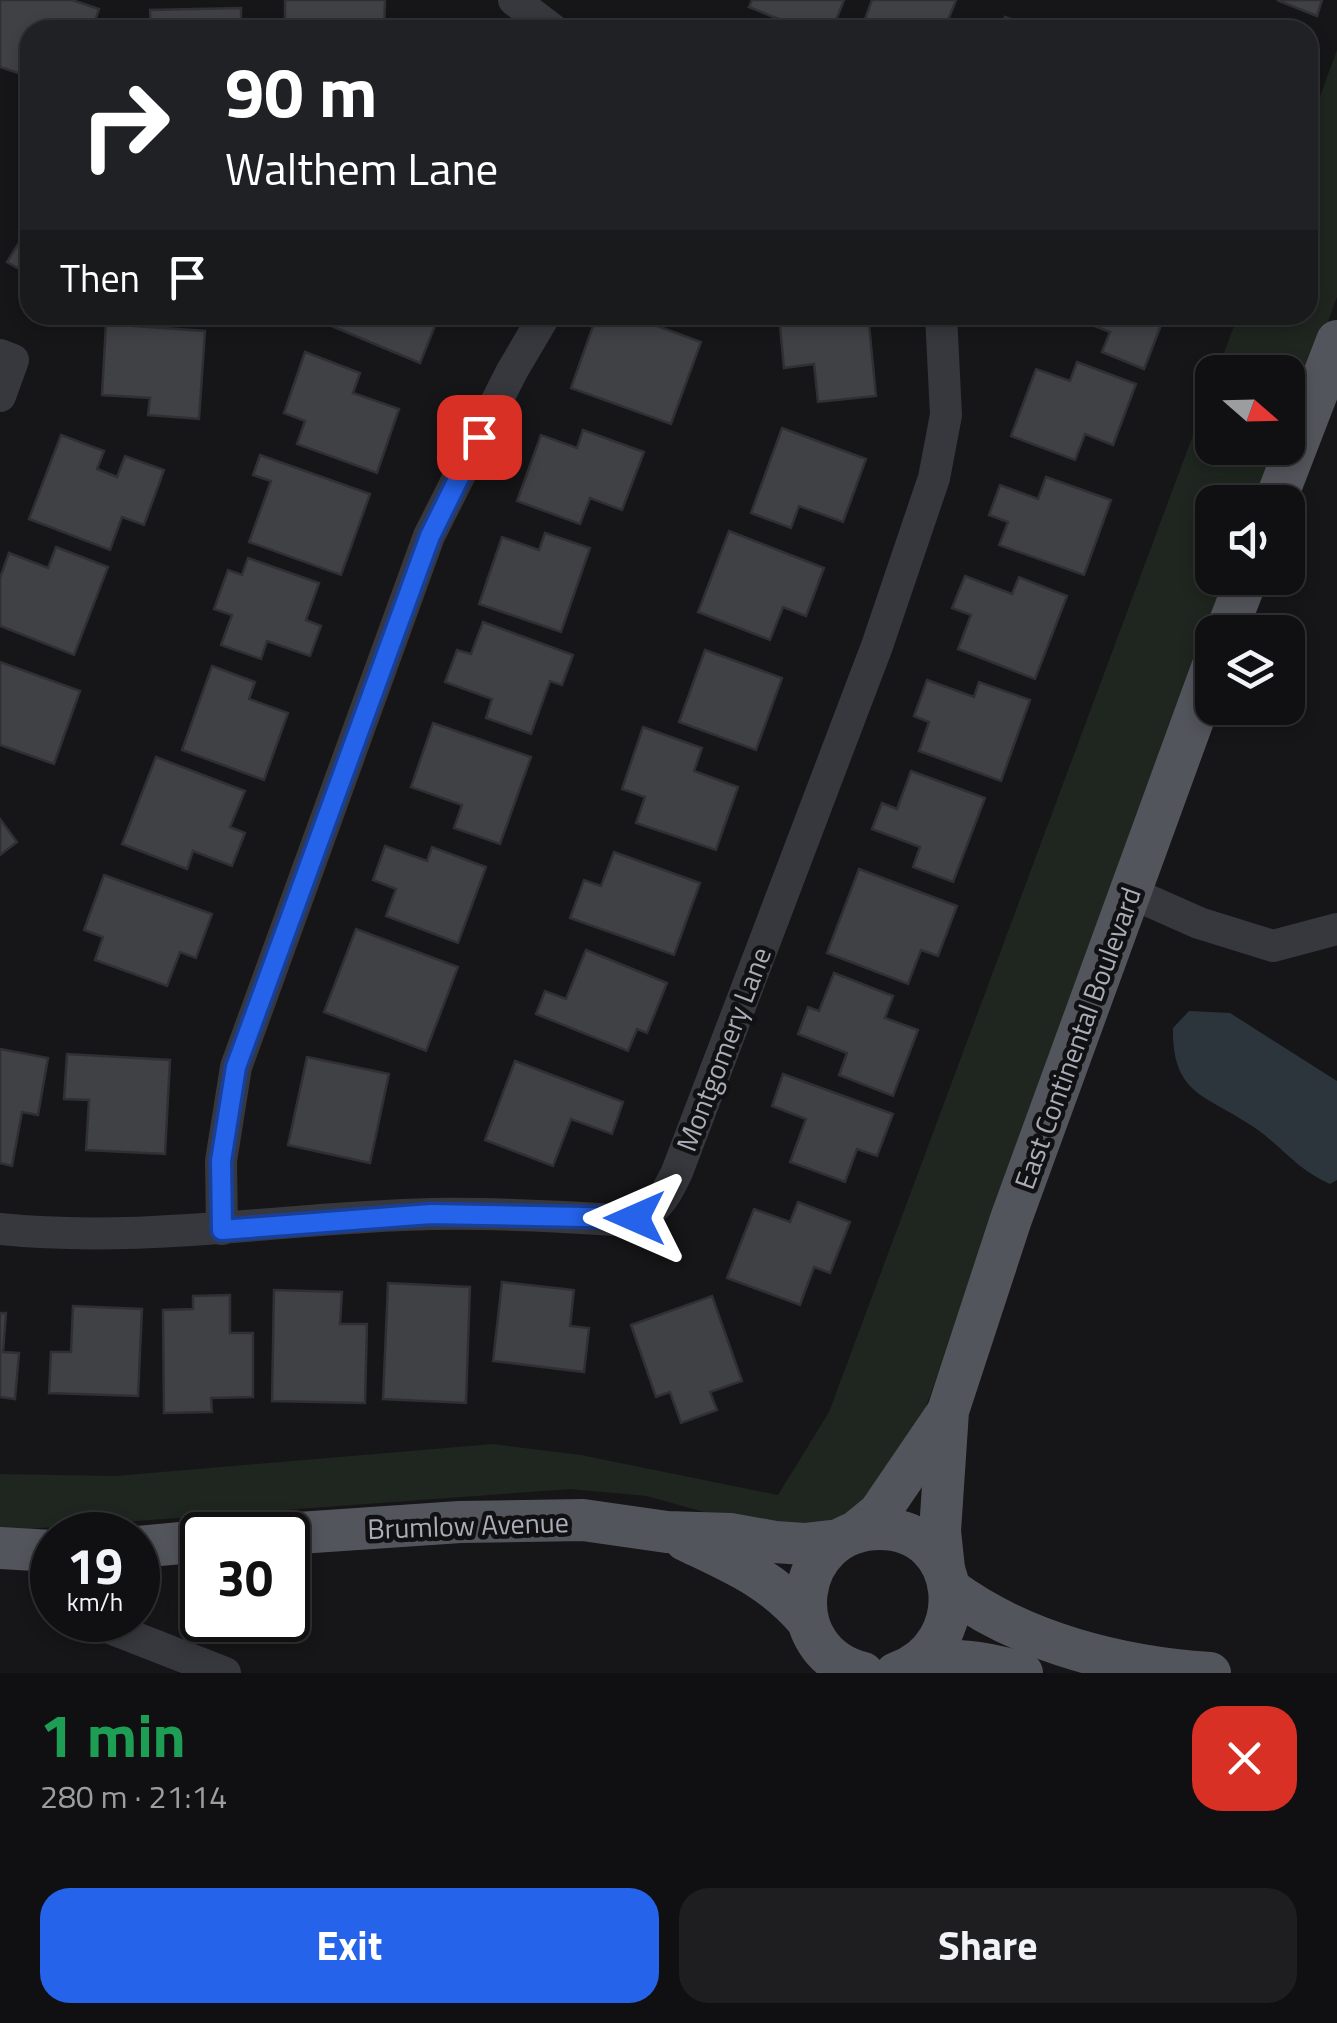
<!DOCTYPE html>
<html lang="en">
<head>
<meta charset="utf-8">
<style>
	:root { --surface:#101012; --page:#1e1e20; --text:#f1f3f6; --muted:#9c9d9f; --line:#303032; --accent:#2563eb }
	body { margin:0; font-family:"Titillium Web",sans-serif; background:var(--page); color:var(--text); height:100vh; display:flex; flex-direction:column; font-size:38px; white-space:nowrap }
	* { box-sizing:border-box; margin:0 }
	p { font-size:32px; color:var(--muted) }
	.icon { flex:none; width:55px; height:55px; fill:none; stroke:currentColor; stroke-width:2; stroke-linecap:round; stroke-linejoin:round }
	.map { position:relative; height:1673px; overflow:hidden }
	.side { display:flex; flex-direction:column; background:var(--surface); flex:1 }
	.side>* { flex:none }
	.top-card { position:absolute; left:20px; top:20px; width:1298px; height:305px; border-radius:30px; box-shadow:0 5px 15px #0003,0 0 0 2px var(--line); background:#202124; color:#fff; overflow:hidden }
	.needle { width:65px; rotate:110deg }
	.controls { position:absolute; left:1195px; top:355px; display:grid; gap:20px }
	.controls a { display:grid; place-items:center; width:110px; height:110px; border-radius:20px; background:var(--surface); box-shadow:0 5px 15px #0003,0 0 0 2px var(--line); font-size:50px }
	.speed { position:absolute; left:30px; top:1512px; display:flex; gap:20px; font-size:50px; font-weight:700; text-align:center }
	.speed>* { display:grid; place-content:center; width:130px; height:130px; border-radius:50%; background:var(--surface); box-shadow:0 5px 15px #0003,0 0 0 2px var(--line); line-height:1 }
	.speed small { font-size:25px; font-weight:400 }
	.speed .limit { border:5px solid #111; border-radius:15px; background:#fff; color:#111 }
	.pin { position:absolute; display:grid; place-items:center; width:85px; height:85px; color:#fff; margin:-42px; border-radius:20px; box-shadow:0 5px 15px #0006 }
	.me { position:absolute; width:110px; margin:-55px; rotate:270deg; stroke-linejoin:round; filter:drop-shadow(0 0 8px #0008) }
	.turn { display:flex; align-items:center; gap:35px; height:210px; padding:0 40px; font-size:45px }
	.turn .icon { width:130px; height:130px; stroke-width:2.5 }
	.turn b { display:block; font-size:70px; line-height:85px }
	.then { display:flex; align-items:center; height:95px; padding:0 40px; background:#0003; gap:20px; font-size:38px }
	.round { display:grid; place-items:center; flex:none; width:105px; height:105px; border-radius:30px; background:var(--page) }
	.head { display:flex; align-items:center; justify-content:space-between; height:170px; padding:0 40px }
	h1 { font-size:60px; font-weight:700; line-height:75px; color:#1e9e55 }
	.primary-button { display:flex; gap:20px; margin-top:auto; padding:20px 40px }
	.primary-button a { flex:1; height:115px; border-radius:30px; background:var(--accent); color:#fff; font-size:40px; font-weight:700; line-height:115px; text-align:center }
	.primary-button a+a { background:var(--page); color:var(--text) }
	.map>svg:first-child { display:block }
	.green { fill:#1e261f }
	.water { fill:#2c353c }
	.building { fill:#404145; stroke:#303034; stroke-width:2.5 }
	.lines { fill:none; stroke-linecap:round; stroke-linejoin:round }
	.minor { stroke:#37383d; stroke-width:32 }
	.major { stroke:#53555c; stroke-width:42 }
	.route-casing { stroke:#184099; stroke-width:25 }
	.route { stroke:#2563eb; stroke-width:18 }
	.labels { text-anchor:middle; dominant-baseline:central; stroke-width:9; stroke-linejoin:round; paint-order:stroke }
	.street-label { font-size:28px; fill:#a8adb8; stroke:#111113 }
</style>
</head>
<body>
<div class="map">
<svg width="1337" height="1673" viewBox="0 0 1337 1673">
	<rect width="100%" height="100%" fill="#161618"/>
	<g class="green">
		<polygon points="1337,50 1337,297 1288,431 1288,372 1217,372 1238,315 1308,315 1308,129"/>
		<polygon points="1212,384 1212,448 1281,448 1261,502 1212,502 1212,578 1233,578 911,1447 873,1501 835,1527 771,1531 647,1496 570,1489 0,1531 0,1474 115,1476 493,1444 581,1455 778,1495 829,1412"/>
	</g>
	<path class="water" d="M 1189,1011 L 1230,1013 L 1337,1081 L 1337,1180 L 1330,1184 C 1295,1168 1284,1148 1255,1128 C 1208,1095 1172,1097 1173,1028 Z"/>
	<g class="building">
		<polygon points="0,0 72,0 99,9 92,30 30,30 30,77 0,67"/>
		<polygon points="285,0 385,0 384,30 285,30"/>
		<polygon points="752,0 844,0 832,30 786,30 778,27 781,20 749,7"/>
		<polygon points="872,0 956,0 944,30 861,30"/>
		<polygon points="1277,0 1322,0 1317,16"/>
		<polygon points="241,8 241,30 151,30 150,10"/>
		<polygon points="1005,17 1040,30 1001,30"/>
		<polygon points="30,225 30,275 7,262"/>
		<polygon points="325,315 424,315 437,321 420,363 322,322"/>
		<polygon points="597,315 627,315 701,342 671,424 571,388"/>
		<polygon points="779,315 868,315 876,396 818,402 814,364 784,368"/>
		<polygon points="1075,315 1165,315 1144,369 1102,352 1110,332 1074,318"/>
		<polygon points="106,324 205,331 199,419 148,415 150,398 102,395"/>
		<polygon points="305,352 360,373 353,393 399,409 377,473 297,444 305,421 284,413"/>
		<polygon points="1077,362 1136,384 1113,445 1085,434 1075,460 1011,436 1036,369 1070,381"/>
		<polygon points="782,428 866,459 843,522 799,506 791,528 751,513"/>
		<polygon points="583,430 644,452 622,510 590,498 580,524 517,501 541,435 577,448"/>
		<polygon points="61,435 104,451 97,469 117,477 125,456 164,470 144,525 122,517 110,550 29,519"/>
		<polygon points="260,455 370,494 341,575 249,542 271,481 253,475"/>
		<polygon points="1046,477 1111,500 1084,575 999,545 1008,522 989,515 1000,485 1038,499"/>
		<polygon points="729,531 824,568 806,616 783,607 770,640 698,612"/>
		<polygon points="545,533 590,548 561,632 479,604 502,537 539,550"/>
		<polygon points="56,547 108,567 74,655 0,626 0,578 9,553 48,568"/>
		<polygon points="248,558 319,583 306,620 321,626 310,656 267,641 261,659 221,645 232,615 214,609 228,570 242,575"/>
		<polygon points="965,576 1012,594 1019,577 1067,596 1035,679 958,649 971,615 952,608"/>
		<polygon points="483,622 573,655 562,685 550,681 531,734 486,718 492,699 445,682 457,650 471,654"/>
		<polygon points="705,650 782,678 756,750 679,722"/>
		<polygon points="0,662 80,691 54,764 0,745"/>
		<polygon points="212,666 255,682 249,699 288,713 264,780 182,750"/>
		<polygon points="927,680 974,697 979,682 1030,700 1001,781 919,751 929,722 914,716"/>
		<polygon points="433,723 531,757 500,844 454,828 462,805 411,787"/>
		<polygon points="643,727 702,748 694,771 738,787 716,850 636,823 645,797 622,789"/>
		<polygon points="156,757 245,791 230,827 245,833 232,866 193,851 187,869 122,844"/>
		<polygon points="911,771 985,798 953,882 913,867 920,847 872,829 882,803 897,809"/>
		<polygon points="0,819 17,842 0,855"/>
		<polygon points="385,846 427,861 432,847 486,867 458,943 386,916 396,889 373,880"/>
		<polygon points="614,852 700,883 674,955 570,918 584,880 601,886"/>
		<polygon points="859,869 957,906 938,956 921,950 908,984 827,953"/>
		<polygon points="104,875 212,914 196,958 180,952 167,986 95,960 103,937 84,930"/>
		<polygon points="356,929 458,967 426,1051 324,1012"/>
		<polygon points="586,950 667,983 647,1033 637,1029 628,1051 536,1014 545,991 566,999"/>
		<polygon points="834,973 893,996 885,1018 918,1030 893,1096 839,1075 847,1053 798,1034 808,1007 819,1011"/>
		<polygon points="0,1049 48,1058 38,1115 22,1112 12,1166 0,1163"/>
		<polygon points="67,1054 170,1060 165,1154 86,1150 89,1100 64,1099"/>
		<polygon points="307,1057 389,1074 370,1163 288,1145"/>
		<polygon points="515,1061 623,1102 612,1134 571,1119 553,1166 485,1140"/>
		<polygon points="783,1074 893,1114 877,1156 857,1149 845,1182 790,1162 806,1119 772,1106"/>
		<polygon points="798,1202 850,1222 830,1273 814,1267 800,1305 727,1278 754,1209 790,1222"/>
		<polygon points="502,1282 574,1290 570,1326 589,1328 584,1372 493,1361"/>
		<polygon points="388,1283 470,1287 466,1403 383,1399"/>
		<polygon points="274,1290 342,1292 340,1324 367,1324 365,1403 272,1401"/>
		<polygon points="230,1295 230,1333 253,1333 253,1397 211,1398 212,1412 164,1413 163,1310 193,1309 193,1296"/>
		<polygon points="712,1296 742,1381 710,1392 717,1410 681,1423 670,1392 656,1397 631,1325"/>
		<polygon points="73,1306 142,1309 138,1396 49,1393 51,1352 71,1352"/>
		<polygon points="0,1313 6,1313 3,1352 19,1353 15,1399 0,1397"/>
	</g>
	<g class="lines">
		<g class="minor">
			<polyline points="514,0 553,30"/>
			<polyline points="0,355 13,360 0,396"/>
			<polyline points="1129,892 1199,923 1273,946 1337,929"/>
			<path d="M 0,1229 C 144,1244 288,1217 432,1214 C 493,1213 554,1216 615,1220 C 653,1217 661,1205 677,1172 L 877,646 L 934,478 L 946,415 L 941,315"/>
			<polyline points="222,1229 221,1161 236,1067 429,536 512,371 545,315"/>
			<polyline points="100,1620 105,1626 225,1673"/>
		</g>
		<g class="major">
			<polyline points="1275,502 1337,341"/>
			<polyline points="1226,632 1247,578"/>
			<polyline points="857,1531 879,1513 945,1416"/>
			<polyline points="269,1535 460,1522 583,1520 667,1532 730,1534 775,1542 804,1544 839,1540"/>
			<path d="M 685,1540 C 733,1563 771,1578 807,1620"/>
			<polyline points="138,1547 202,1541"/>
			<polyline points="0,1548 52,1551"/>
			<polyline points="944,1569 940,1531 948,1411 1011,1219 1212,668"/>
			<path d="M 950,1589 C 1023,1643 1121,1667 1210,1673"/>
			<path d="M 916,1665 C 955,1657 985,1662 1022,1673"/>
			<path d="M 863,1673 C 777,1652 793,1529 880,1529 C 964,1529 975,1646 896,1673"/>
		</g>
	</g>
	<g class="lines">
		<defs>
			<polyline id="route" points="479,437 430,536 236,1067 221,1161 222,1230 431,1214 635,1218"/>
		</defs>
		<use href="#route" class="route-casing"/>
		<use href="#route" class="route"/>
	</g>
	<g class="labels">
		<g class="street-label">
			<text transform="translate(1077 1038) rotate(-70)">East Continental Boulevard</text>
			<text transform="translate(723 1049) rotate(-69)">Montgomery Lane</text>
			<text transform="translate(468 1525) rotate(-2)">Brumlow Avenue</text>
		</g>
	</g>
</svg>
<div class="controls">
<a><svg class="needle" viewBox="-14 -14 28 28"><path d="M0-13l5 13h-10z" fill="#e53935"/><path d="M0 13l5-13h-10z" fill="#9c9d9f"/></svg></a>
<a><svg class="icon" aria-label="sound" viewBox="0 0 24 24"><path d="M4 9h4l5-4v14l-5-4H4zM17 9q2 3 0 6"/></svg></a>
<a><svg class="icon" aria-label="layers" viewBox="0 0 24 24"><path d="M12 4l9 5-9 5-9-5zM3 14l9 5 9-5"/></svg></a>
</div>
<div class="speed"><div>19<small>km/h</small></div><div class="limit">30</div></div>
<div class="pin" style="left:479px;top:437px;background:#d93025"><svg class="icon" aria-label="arrive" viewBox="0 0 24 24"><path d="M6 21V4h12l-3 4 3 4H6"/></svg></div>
<svg class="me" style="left:635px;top:1218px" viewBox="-20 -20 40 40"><path d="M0-17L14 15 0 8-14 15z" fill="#2563eb" stroke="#fff" stroke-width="4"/></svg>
<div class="top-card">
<div class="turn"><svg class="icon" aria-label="right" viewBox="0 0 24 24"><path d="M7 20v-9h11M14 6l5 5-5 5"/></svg><div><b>90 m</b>Walthem Lane</div></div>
<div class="then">Then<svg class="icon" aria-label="arrive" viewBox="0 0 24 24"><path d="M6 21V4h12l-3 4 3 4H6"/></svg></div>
</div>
</div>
<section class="side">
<div class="head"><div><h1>1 min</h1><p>280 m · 21:14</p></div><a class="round" style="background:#d93025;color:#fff"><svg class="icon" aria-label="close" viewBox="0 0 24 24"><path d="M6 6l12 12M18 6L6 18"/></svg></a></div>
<div class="primary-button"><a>Exit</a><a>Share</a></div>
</section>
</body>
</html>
